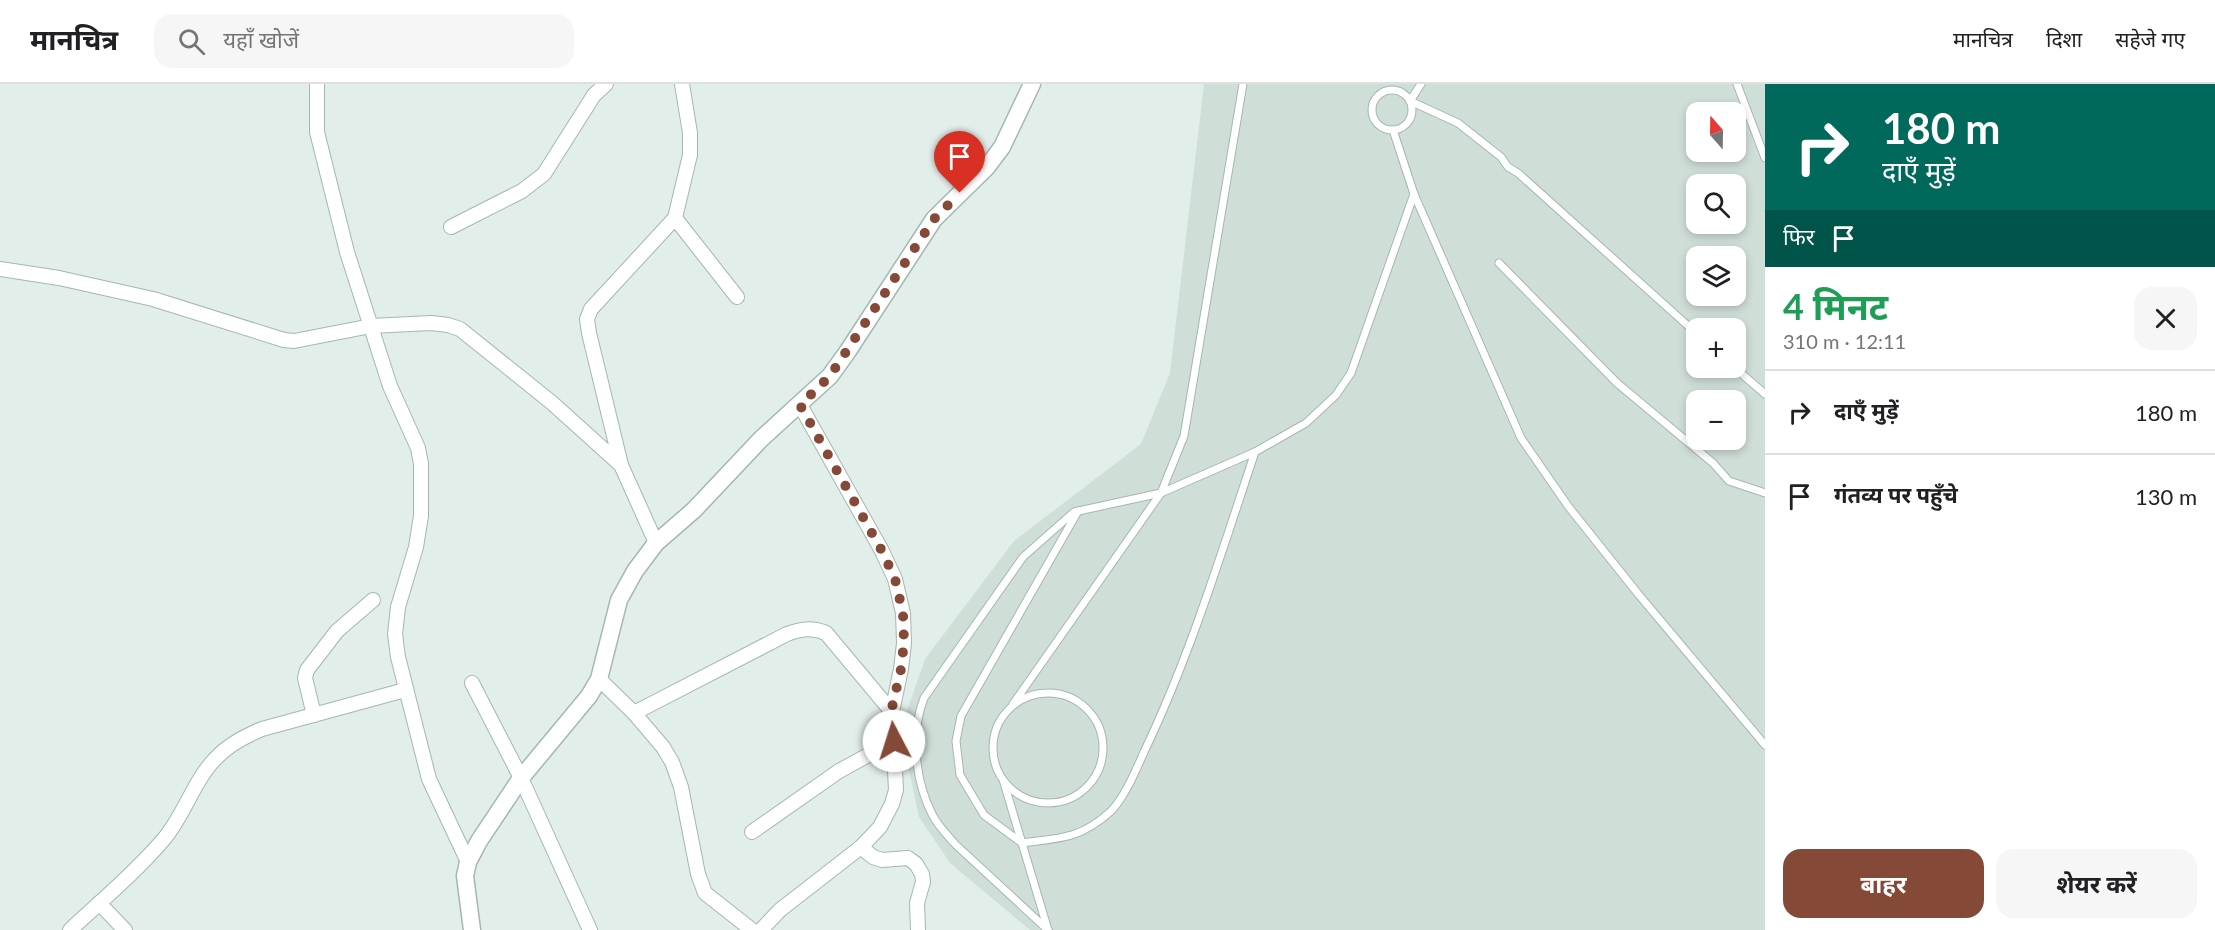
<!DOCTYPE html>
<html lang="hi">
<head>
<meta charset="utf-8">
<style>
	:root { --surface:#fff; --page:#f6f6f6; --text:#202124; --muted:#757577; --line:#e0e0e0; --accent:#844937 }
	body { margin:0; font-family:Lato,"Noto Sans Devanagari",sans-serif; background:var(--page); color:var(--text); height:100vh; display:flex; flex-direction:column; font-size:22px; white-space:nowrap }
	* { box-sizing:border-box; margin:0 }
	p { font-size:20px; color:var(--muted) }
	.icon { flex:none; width:33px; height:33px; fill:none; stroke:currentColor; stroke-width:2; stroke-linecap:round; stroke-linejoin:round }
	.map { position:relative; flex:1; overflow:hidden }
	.sheet { display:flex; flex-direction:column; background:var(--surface); width:450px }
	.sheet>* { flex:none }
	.banner { background:#00695c; color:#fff; overflow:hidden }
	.needle { width:39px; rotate:340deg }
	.tools { position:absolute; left:1686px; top:18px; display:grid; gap:12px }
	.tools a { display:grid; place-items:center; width:60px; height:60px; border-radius:12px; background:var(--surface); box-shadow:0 3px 9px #0003; font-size:30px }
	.pin { position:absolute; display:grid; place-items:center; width:51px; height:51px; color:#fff; margin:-62px -26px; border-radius:50% 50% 50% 0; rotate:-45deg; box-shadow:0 0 6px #0007 }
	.pin .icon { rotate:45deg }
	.me { position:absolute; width:66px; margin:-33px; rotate:355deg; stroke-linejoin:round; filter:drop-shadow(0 0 4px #0008) }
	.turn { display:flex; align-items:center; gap:21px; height:126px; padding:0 18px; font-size:27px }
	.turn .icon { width:78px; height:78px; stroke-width:2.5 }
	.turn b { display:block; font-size:42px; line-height:51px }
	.then { display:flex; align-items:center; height:57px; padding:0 18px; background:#0003; gap:12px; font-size:22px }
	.round { display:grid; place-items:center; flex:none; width:63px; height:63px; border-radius:18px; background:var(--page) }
	.summary { display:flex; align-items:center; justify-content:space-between; height:102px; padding:0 18px }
	h1 { font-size:36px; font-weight:700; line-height:45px; color:#1e9e55 }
	.cta { display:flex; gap:12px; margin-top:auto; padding:12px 18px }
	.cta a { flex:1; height:69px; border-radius:18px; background:var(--accent); color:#fff; font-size:24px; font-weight:700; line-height:69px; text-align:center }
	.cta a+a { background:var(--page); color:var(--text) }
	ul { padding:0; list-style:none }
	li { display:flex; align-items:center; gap:18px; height:84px; padding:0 18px; border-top:2px solid var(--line) }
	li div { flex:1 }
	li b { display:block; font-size:22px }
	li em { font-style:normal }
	header { display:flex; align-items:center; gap:36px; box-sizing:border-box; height:84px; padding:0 30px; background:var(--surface); border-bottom:2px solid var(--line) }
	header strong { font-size:28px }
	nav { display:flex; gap:33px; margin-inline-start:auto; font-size:21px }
	.search { width:420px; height:54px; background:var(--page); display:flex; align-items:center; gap:15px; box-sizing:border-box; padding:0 21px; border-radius:18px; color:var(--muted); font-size:22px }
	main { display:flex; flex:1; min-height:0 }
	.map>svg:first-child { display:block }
	.built { fill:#d0ded8; fill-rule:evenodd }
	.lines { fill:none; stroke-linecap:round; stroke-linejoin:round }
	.service-casing { stroke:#a4b7b0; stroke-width:9 }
	.minor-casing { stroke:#a4b7b0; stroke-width:16 }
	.tertiary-casing { stroke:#a4b7b0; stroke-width:19 }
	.service { stroke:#fff; stroke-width:7 }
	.minor { stroke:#fff; stroke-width:14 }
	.tertiary { stroke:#fff; stroke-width:16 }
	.route { stroke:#844937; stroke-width:10; stroke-dasharray:0 18 }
</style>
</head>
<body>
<header>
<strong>मानचित्र</strong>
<div class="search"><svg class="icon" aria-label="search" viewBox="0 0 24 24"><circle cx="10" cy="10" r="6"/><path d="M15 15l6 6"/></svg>यहाँ खोजें</div>
<nav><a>मानचित्र</a><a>दिशा</a><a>सहेजे गए</a></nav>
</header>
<main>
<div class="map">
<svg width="1765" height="846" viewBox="0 0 1765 846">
	<rect width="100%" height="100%" fill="#e2eee9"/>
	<path class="built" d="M 1204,0 L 1765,0 L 1765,846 L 1030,846 L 950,779 L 919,733 L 907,677 L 907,627 L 925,575 L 1014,457 L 1141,360 L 1170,289 ZM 1696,28 L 1736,28 L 1736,68 L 1696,68 ZM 1696,100 L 1736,100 L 1736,140 L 1696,140 ZM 1696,172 L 1736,172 L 1736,212 L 1696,212 ZM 1696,244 L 1736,244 L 1736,284 L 1696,284 ZM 1696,316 L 1736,316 L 1736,356 L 1696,356 Z"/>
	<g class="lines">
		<defs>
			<g id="service">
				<polyline points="1421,0 1410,17 1458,39 1501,73 1508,83 1518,89 1696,249"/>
				<polyline points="1737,0 1765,74"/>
				<circle cx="1392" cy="26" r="20"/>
				<polyline points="1414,110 1521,354 1568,422 1639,511 1765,661"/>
				<polyline points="1499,179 1617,299 1713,379 1729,397 1765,409"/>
				<polyline points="1735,284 1765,310"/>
				<path d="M 1078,427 L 961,632 L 956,657 L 960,691 L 984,731 L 1022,759 C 1060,754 1080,755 1110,728 C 1124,715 1136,686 1144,668 C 1190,572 1221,470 1255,368"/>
				<circle cx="1048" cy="664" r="55"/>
				<polyline points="1013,620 1161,409 1184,352 1243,0"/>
				<polyline points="1004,699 1048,846"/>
				<path d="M 1048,846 L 956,761 C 948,752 939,743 933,732 C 915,698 910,650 924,614 L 1023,473 L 1074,428 L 1161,409 L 1255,368 L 1306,339 L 1336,311 L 1351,289 L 1414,110 L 1393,46"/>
			</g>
			<g id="minor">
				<polyline points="317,0 317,48 347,168 390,302 418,364 421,380 421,432 416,463 398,523 395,550 398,573 429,695 468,778"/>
				<polyline points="675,134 690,71 690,49 682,0"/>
				<polyline points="451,143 522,107 544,90 594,11 606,0"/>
				<polyline points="0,185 59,194 153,215 284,256 294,257 371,242 431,239 448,241 460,245 551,318 621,381"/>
				<polyline points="656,459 621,381 589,249 587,235 591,225 675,134 737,213"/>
				<polyline points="599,595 634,629 663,663 672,678 681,703 698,790 705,809 752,846"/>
				<polyline points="472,599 521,694 590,846"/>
				<path d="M 634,629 L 787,550 C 801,545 811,543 826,549 L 892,628"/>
				<polyline points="314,631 305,594 307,586 337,547 373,516"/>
				<polyline points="752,748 839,687 894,657"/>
				<polyline points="861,763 873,773 882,776 908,774 916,780 922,790 923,798 917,819 918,846"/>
				<polyline points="99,819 125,846"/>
				<path d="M 70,846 C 101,817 135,789 163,756 C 184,732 193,698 215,675 C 228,661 245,652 262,645 L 405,606"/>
				<polyline points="761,846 780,826 861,763 880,743 892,720 896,706 892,628 901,585 904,559 903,529 895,495 882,467 800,321"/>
			</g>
			<polyline id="tertiary" points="472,846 465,792 468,778 479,757 521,694 589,612 599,595 619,516 635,487 656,459 694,426 761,355 830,292 848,267 934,135 987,83 1002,63 1032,0"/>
		</defs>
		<use href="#service" class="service-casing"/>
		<use href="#minor" class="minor-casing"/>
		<use href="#tertiary" class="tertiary-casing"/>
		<use href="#service" class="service"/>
		<use href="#minor" class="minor"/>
		<use href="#tertiary" class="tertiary"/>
	</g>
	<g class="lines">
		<polyline class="route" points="894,657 891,628 901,585 904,558 903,529 895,495 882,467 800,321 830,292 934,135 960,109"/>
	</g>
</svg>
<div class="tools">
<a><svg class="needle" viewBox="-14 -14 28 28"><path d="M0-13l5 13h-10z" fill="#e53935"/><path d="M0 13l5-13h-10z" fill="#757577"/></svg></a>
<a><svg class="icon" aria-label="search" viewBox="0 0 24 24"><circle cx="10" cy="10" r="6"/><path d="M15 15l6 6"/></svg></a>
<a><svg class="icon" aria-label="layers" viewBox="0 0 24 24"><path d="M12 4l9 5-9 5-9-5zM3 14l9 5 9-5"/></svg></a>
<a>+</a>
<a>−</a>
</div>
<div class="pin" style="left:960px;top:109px;background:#d93025"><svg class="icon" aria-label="arrive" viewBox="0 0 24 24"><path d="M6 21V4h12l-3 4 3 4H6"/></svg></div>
<svg class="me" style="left:894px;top:657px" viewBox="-20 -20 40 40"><circle r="19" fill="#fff"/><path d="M0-13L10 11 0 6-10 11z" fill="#844937"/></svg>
</div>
<section class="sheet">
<div class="banner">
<div class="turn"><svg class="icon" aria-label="right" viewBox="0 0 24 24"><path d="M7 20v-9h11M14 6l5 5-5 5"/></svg><div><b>180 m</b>दाएँ मुड़ें</div></div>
<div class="then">फिर<svg class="icon" aria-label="arrive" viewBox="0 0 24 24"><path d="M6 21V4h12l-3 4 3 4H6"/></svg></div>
</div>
<div class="summary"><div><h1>4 मिनट</h1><p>310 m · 12:11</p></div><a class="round"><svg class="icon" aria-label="close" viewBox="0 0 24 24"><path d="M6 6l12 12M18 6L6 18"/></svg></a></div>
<ul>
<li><svg class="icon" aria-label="right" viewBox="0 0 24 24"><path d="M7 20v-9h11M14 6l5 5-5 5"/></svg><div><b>दाएँ मुड़ें</b></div><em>180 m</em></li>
<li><svg class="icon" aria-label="arrive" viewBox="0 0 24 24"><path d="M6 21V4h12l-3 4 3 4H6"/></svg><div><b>गंतव्य पर पहुँचे</b></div><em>130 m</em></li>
</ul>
<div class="cta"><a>बाहर</a><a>शेयर करें</a></div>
</section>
</main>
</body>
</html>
